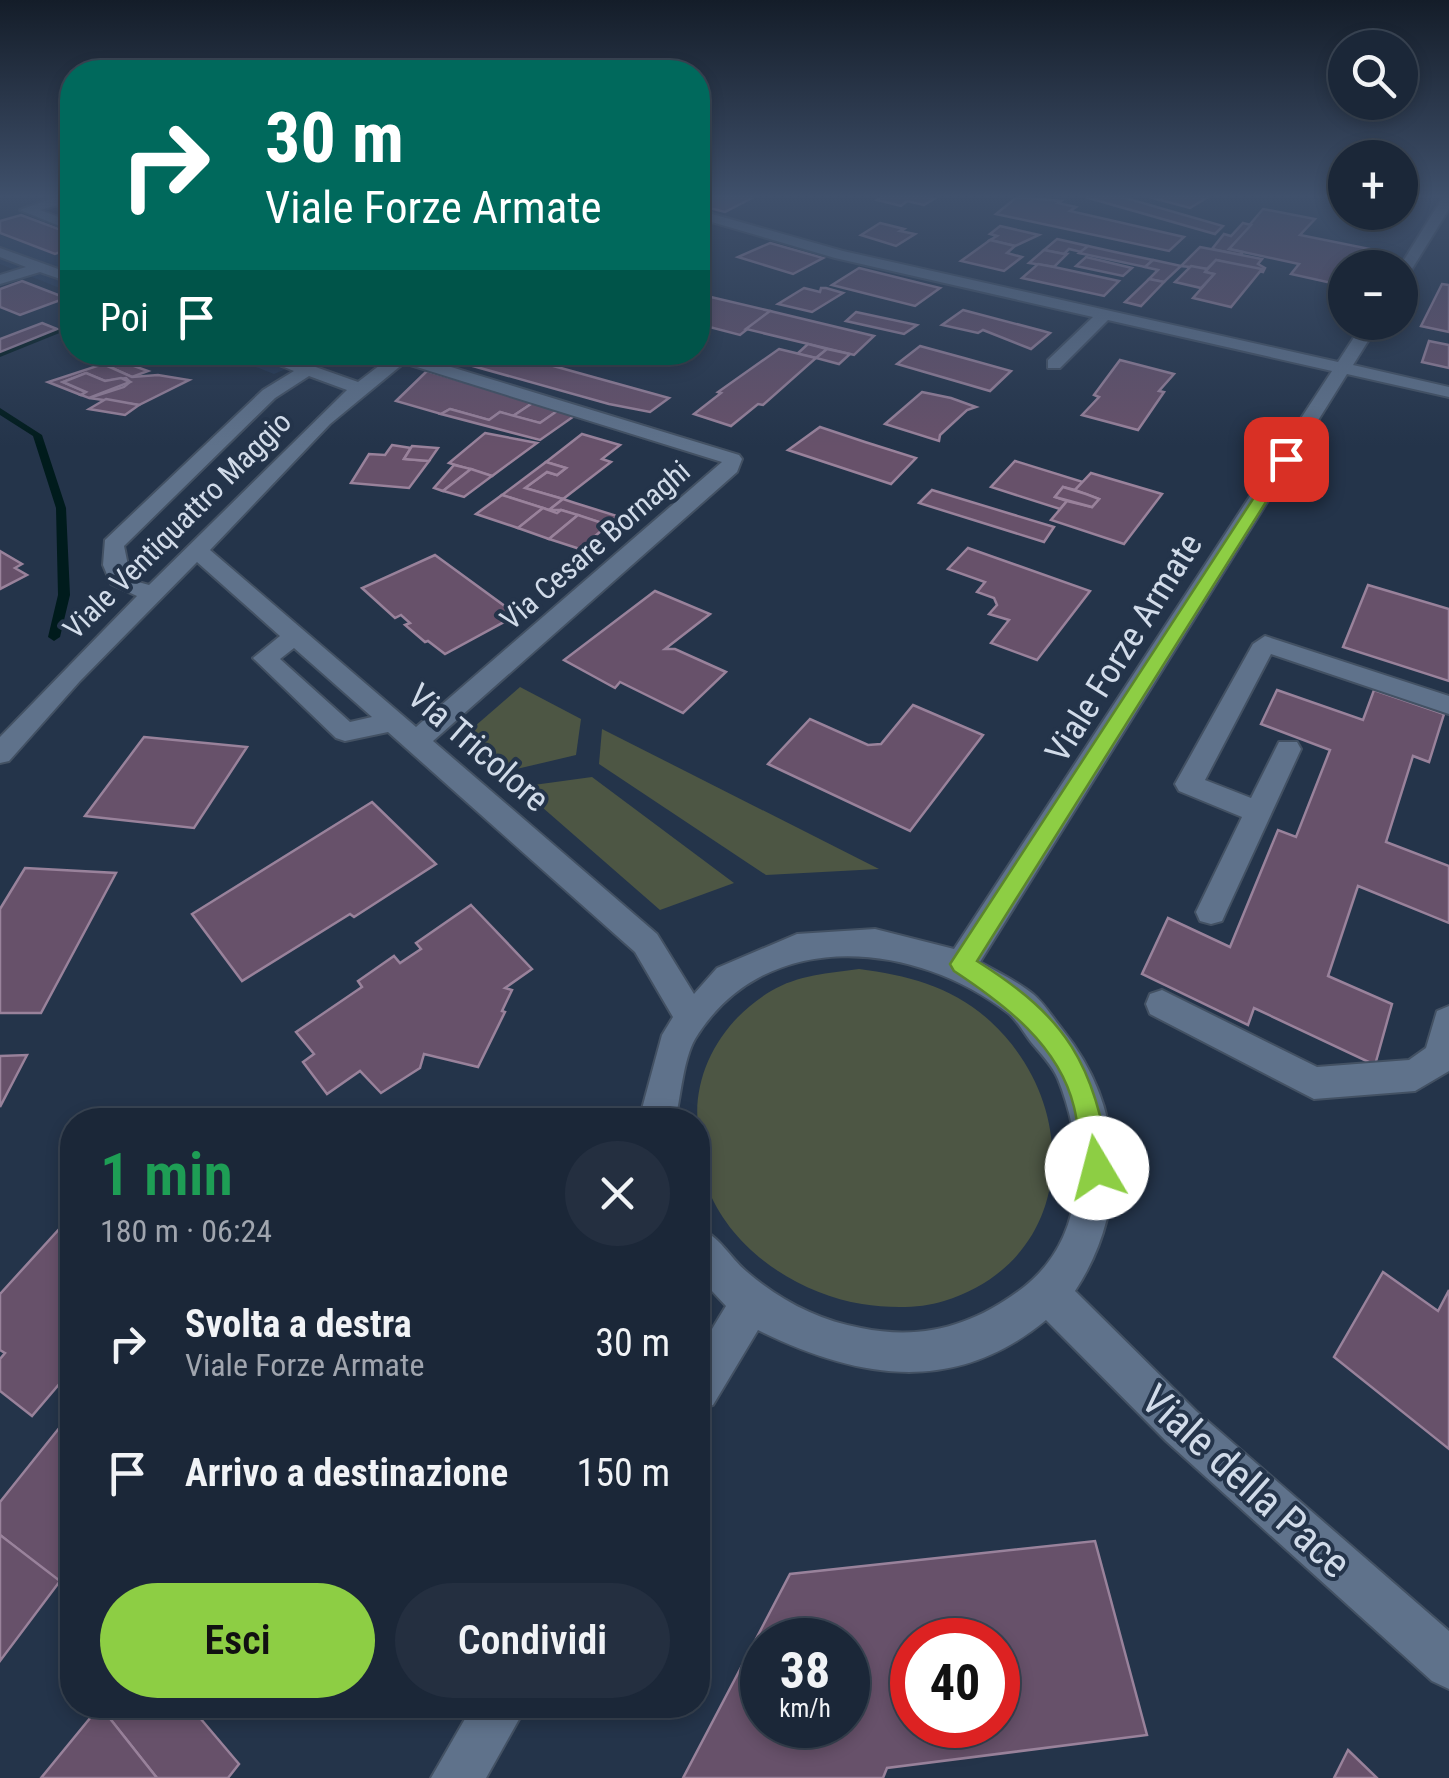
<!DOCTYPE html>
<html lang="it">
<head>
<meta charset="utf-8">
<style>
	:root { --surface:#1b2738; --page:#242f40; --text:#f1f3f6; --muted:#a0a5ae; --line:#394453; --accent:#8dce44 }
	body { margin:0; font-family:"Roboto Condensed",sans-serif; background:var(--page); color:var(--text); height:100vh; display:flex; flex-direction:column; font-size:38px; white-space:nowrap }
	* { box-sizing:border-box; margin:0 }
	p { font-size:32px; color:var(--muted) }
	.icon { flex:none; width:55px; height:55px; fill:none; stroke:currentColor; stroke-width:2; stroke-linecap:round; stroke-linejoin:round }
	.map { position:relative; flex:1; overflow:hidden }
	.panel { position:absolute; left:60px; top:1108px; width:650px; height:610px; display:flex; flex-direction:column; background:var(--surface); border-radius:40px; box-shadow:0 5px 15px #0003,0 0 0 2px var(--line) }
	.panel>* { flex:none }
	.top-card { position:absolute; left:60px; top:60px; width:650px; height:305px; border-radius:40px; box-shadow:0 5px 15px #0003,0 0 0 2px var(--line); background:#00695c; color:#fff; overflow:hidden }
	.fabs { position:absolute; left:1328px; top:30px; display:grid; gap:20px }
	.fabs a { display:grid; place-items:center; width:90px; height:90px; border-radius:50%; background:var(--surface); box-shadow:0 5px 15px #0003,0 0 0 2px var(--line); font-size:50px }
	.speed { position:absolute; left:740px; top:1618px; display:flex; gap:20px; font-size:50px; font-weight:700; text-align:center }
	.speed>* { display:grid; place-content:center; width:130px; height:130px; border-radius:50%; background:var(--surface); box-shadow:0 5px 15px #0003,0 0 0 2px var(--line); line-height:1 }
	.speed small { font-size:25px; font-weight:400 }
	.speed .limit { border:15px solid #d22; background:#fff; color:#111 }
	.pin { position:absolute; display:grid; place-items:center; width:85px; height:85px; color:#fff; margin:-42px; border-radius:20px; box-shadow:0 5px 15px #0006 }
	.me { position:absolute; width:110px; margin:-55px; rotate:352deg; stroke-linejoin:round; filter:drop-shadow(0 0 8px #0008) }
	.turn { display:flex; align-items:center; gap:35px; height:210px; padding:0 40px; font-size:45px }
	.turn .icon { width:130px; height:130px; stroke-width:2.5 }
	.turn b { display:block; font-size:70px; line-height:85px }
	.then { display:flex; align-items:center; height:95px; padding:0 40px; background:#0003; gap:20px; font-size:38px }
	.round { display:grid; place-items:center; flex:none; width:105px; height:105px; border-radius:52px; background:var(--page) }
	.summary { display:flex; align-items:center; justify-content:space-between; height:170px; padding:0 40px }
	h1 { font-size:60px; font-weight:600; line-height:75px; color:#1e9e55 }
	.cta { display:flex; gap:20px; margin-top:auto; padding:20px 40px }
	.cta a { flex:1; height:115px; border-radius:60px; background:var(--accent); color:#111; font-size:40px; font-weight:600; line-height:115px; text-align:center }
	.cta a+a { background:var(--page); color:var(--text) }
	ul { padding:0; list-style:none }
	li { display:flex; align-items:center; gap:30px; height:130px; padding:0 40px }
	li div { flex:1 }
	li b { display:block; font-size:38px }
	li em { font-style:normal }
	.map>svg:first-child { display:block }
	.built { fill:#283c58 }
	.green { fill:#4d5644 }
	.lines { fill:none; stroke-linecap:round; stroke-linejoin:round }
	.stream { fill:#001b1c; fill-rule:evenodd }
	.building { fill:#67516a; stroke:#99829b; stroke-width:2.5; fill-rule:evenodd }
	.minor-casing { stroke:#435163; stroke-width:4 }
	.minor { fill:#5f728b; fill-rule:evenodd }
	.route { fill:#8dce44; stroke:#5c862c; stroke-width:2.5 }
	.labels { text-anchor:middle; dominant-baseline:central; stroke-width:8; stroke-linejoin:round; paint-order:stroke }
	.far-street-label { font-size:30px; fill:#d1dbe9; stroke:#24344a }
	.street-label { font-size:35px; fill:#d1dbe9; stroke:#24344a }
	.near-street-label { font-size:42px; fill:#d1dbe9; stroke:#24344a }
</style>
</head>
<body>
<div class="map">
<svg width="1449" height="1778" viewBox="0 0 1449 1778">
	<rect width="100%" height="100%" fill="#24344a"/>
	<g class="built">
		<polygon points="0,235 72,260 72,293 0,264"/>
		<polygon points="220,353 314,354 369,353 343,367 310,359 274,374"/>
	</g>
	<g class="green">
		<polygon points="520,687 581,719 576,755 500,773 459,740"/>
		<polygon points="602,729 879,869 766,875 599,764"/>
		<polygon points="592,777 734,883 660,910 519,787"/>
		<path d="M 859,969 C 907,975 953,987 990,1021 C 1083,1106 1076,1260 944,1301 C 919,1309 888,1308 862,1304 C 798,1294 730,1249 707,1186 C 699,1165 700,1147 698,1126 C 692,1073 722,1020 771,991 C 798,975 829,973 859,969 Z"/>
	</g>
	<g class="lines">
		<g class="stream">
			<polygon points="72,323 72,328 0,357 0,351"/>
			<polygon points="0,408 42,435 66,508 70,595 60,637 54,641 48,637 58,595 56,508 33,436 0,415"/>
		</g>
	</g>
	<g class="building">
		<polygon points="698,197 754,197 725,212 698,205"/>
		<polygon points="882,197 927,197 934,199 924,205 907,201 901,206 877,200"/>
		<polygon points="1017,197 1061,201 1058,203 1076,207 1070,211 1184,237 1169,251 996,214"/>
		<polygon points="1085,197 1122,197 1223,226 1215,234"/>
		<polygon points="1149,197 1208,197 1190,208"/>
		<polygon points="1263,209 1315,219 1300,235 1370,249 1357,268 1345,268 1345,286 1291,274 1299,264 1229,249"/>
		<polygon points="21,215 72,234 72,248 55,254 0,233 0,221"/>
		<polygon points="880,223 904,229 900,231 915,234 896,246 861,235"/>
		<polygon points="1243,223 1251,225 1229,249 1243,252 1240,255 1212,249 1224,234 1231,236"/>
		<polygon points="1000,226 1039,235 1015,246 990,240 997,236 990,234"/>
		<polygon points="1057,239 1088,246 1081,252 1069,249 1064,254 1044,250"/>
		<polygon points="990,240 1015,246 1007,253 1022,257 1004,271 961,261"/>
		<polygon points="770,243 823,258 793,274 738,257"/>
		<polygon points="1088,246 1115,252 1153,260 1145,267 1079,253"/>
		<polygon points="1200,247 1262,259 1258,264 1265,268 1263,272 1216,260 1207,269 1181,266"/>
		<polygon points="1044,250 1064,254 1067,254 1054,267 1029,263"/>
		<polygon points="1086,257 1132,268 1123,276 1076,266"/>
		<polygon points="1153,260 1158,261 1181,266 1164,282 1149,279 1158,270 1145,267"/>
		<polygon points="1216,260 1262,269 1231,307 1193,298 1214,274 1205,272"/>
		<polygon points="1038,264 1054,267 1119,281 1104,296 1022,278"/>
		<polygon points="1191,266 1207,269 1205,272 1214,274 1201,288 1175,282"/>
		<polygon points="859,268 940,288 915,306 832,285"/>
		<polygon points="1149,279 1164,282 1141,306 1125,302"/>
		<polygon points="22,281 66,298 20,315 0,307 0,289"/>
		<polygon points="1442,284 1449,285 1449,332 1421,326"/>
		<polygon points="804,288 820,292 821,288 826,288 843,293 812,312 778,304"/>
		<polygon points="698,294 770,311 740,335 698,324"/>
		<polygon points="963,310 1043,331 1050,333 1031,349 983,330 978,333 942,325"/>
		<polygon points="770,311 874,336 854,355 746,329"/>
		<polygon points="856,312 917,325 904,334 846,321"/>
		<polygon points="42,323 57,329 0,352 0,339"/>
		<polygon points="1429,341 1449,345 1449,368 1422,362"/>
		<polygon points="808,344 827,349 816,358 797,354"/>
		<polygon points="920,346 964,358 1011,371 990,391 897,364"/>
		<polygon points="779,349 816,358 763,405 758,404 731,426 694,414 721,393 718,392"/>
		<polygon points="827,349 850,354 839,364 816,358"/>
		<polygon points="447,352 503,352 669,398 650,412 609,404 473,366 476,363 444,355"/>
		<polygon points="122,356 138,362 131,365 148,371 132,377 103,364"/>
		<polygon points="1120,360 1174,374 1159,391 1164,392 1138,430 1082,415 1099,397 1094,395"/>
		<polygon points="103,364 132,377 158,375 189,380 139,405 89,398 124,387 130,382 126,378 105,381 86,373 63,382 86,392 81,395 48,382"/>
		<polygon points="427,371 534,402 513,416 500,412 489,420 450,409 441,414 396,401"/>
		<polygon points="86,373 105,381 121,378 130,382 89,398 81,395 86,392 63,382"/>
		<polygon points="922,392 951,398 976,407 967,410 940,435 939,441 885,424"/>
		<polygon points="106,399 139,405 125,415 89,409"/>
		<polygon points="534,402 560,409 540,423 513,416"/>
		<polygon points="450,409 489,420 500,412 540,423 560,409 577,414 540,440 441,414"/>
		<polygon points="820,427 865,442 916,458 891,484 788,450"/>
		<polygon points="485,433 537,443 492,476 449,463"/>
		<polygon points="582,434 620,445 602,459 611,462 563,499 525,488 547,472 557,475 566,468 546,462"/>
		<polygon points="392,445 411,448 404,459 429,461 409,488 351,483 369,454 385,455"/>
		<polygon points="412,446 438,448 429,461 404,459"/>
		<polygon points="1015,461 1083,482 1075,490 1063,487 1055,497 1067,501 1060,509 991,487"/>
		<polygon points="546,462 566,468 557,475 547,472 525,488 563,499 549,510 502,495"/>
		<polygon points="454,465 471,469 443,491 434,488"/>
		<polygon points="471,469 492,476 464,497 443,491"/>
		<polygon points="1091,473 1162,494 1124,544 1051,520 1067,501 1092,507 1099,499 1075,490"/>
		<polygon points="1063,487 1086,494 1099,499 1092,507 1055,497"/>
		<polygon points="932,490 1054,527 1044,542 919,503"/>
		<polygon points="502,495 543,508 518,528 476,514"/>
		<polygon points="563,499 575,503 617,516 608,525 561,510 549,510"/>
		<polygon points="543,508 557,513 561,510 578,515 549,539 518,528"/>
		<polygon points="578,515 608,525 580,549 549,539"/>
		<polygon points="968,548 1090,591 1037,660 991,643 1009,620 989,614 997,605 994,598 977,592 985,582 948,569"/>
		<polygon points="0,551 22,564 15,568 27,575 0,589"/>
		<polygon points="435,555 517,615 445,654 428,641 425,642 405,625 410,623 401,615 395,618 362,588"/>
		<polygon points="1368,585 1449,609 1449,681 1343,647"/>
		<polygon points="655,591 710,614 665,649 675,649 726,672 683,713 620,682 615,688 564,660"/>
		<polygon points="1277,690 1363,720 1374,690 1444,714 1429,762 1413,756 1386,842 1449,866 1449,923 1358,886 1328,976 1392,1004 1375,1065 1254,1008 1248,1025 1142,974 1168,918 1230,947 1278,830 1296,837 1330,750 1261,724"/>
		<polygon points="913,705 983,735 910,831 768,764 810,719 868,745 881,744"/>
		<polygon points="144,737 247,747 194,828 85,816"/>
		<polygon points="372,802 436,864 354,917 350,914 242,981 192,914"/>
		<polygon points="25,868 116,873 41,1013 0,1013 0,909"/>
		<polygon points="471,905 532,969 505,988 512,990 502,1011 505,1012 478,1067 424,1054 420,1068 381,1093 360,1071 327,1094 303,1062 314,1054 296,1032 362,987 358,981 394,956 400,963 421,949 416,943"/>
		<polygon points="27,1055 0,1107 0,1056"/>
		<polygon points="72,1215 72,1369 32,1416 0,1391 0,1359 5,1353 0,1350 0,1294"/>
		<polygon points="1383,1272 1438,1311 1449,1290 1449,1449 1334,1357"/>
		<polygon points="72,1412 72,1491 60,1506 72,1516 72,1592 0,1535 0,1502"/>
		<polygon points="0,1535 60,1581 0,1661"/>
		<path d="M 1095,1541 L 1147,1735 L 887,1768 L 883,1778 L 683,1778 L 790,1574 ZM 762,1640 L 848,1640 L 848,1725 L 762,1725 ZM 912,1640 L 998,1640 L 998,1725 L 912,1725 Z"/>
		<polygon points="189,1705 239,1764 228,1778 157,1778 100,1706"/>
		<polygon points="100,1706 157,1778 41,1778"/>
		<polygon points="1348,1750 1377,1778 1334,1778"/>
	</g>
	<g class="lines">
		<defs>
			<g id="minor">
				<polygon points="56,197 72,197 72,201 40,210 72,222 72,231 20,210"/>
				<polygon points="1443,197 1449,197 1449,209 1407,277 1400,281 1399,268"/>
				<path d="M 698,210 L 843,251 L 1338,362 L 1364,322 L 1380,322 L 1353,365 L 1449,387 L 1449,397 L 1347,374 L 980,962 C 997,972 1017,981 1033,994 C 1044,1003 1053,1018 1062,1029 C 1125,1107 1130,1207 1075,1291 L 1196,1411 L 1449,1631 L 1449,1689 L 1432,1681 L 1166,1441 L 1046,1320 C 954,1396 858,1379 758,1330 L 713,1405 L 698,1411 L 698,1352 L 726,1306 L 698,1276 L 698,1228 C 720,1236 729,1257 747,1272 C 781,1301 818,1320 861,1328 C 923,1341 975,1325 1024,1287 C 1088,1236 1086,1149 1058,1079 C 1053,1066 1040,1053 1031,1042 C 1024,1033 1017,1020 1008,1013 C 914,940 764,926 695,1039 C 683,1060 681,1096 675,1120 L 639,1120 L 662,1035 L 673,1017 L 635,952 L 388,732 L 345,741 L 336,738 L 253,658 L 280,636 L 197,562 L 80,681 L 9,761 L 0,763 L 0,737 L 137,596 L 111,584 L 103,565 L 105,540 L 263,390 L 294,371 L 247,352 L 273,352 L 358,382 L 397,352 L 417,352 L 415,356 L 739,455 L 742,459 L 737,472 L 433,741 L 657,934 L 694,994 L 717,968 L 797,934 L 875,929 L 954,949 L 1332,371 L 1108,320 L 1060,368 L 1048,368 L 1048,360 L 1093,317 L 835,258 L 698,218 ZM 404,363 L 722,462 L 416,727 L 210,550 L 330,424 ZM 309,376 L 347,390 L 149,585 L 131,580 L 124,546 L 275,398 ZM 294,648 L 372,717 L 350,722 L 280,659 Z"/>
				<polygon points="0,248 72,274 72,283 40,272 0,284 0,275 26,267 0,257"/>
				<polygon points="1265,636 1449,696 1449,714 1271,654 1205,780 1251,798 1279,742 1297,742 1301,749 1226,912 1222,921 1211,924 1200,921 1196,912 1242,817 1179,791 1175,784 1253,644"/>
				<polygon points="1162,990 1317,1067 1409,1060 1426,1048 1437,1011 1449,1006 1449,1071 1415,1091 1314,1099 1150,1014 1146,1004 1150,994"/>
				<polygon points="473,1705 527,1705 486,1778 431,1778"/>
			</g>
		</defs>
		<use href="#minor" class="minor-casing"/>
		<use href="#minor" class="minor"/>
	</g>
	<linearGradient id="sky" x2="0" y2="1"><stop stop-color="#141d29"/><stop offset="0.44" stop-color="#3f506b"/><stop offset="1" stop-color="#3f506b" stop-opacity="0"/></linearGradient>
	<rect width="1449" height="446" fill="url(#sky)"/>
	<path class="route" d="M 1286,454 L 1293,459 L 977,961 C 1069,1019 1093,1063 1111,1168 L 1107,1178 L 1097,1182 L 1087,1178 L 1083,1168 C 1080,1148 1079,1127 1074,1107 C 1059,1045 1004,1004 954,971 L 950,964 L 1279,459 Z"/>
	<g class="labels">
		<g class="far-street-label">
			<text transform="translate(177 525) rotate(-45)">Viale Ventiquattro Maggio</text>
			<text transform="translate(595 545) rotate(-41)">Via Cesare Bornaghi</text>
		</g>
		<g class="street-label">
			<text transform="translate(1124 648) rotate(-58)">Viale Forze Armate</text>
			<text transform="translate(478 748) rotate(41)">Via Tricolore</text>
		</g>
		<g class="near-street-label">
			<text transform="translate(1246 1481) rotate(42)">Viale della Pace</text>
		</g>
	</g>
</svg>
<div class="fabs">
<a><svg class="icon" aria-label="search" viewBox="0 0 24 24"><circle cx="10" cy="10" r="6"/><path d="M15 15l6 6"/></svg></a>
<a>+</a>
<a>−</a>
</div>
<div class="speed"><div>38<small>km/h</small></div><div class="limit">40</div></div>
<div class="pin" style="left:1286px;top:459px;background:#d93025"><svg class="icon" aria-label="arrive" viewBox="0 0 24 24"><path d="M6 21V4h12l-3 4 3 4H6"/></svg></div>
<svg class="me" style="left:1097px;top:1168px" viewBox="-20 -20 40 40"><circle r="19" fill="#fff"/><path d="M0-13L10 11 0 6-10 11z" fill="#8dce44"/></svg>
<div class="top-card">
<div class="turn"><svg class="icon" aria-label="right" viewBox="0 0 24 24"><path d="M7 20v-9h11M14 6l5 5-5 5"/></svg><div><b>30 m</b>Viale Forze Armate</div></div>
<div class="then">Poi<svg class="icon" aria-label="arrive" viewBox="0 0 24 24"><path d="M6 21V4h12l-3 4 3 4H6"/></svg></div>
</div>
<section class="panel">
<div class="summary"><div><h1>1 min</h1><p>180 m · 06:24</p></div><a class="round"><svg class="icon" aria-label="close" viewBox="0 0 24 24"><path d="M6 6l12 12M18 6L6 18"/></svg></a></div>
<ul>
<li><svg class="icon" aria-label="right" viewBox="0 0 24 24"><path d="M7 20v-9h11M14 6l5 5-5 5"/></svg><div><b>Svolta a destra</b><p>Viale Forze Armate</p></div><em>30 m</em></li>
<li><svg class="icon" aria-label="arrive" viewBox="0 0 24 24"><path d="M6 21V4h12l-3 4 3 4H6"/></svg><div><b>Arrivo a destinazione</b></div><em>150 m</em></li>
</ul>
<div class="cta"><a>Esci</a><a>Condividi</a></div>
</section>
</div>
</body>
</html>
